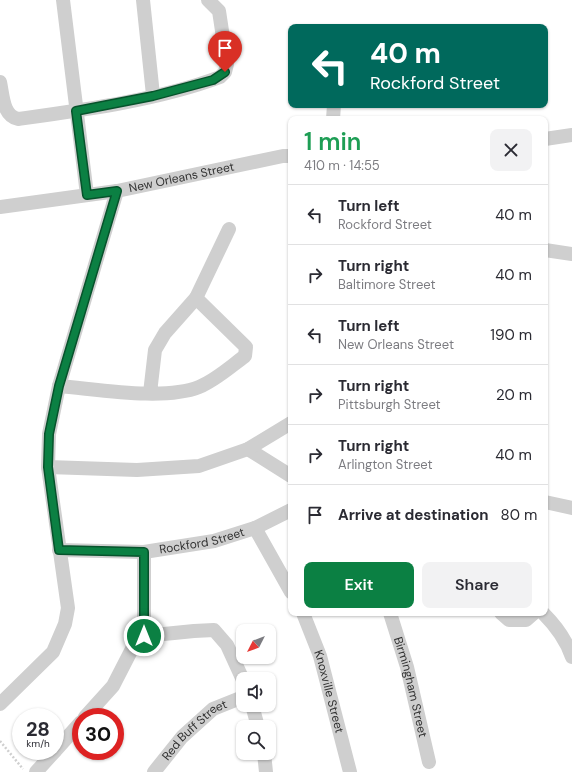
<!DOCTYPE html>
<html lang="en">
<head>
<meta charset="utf-8">
<style>
	:root { --surface:#fff; --page:#f2f2f3; --text:#2b2b33; --muted:#7c7c81; --line:#e1e1e2; --accent:#0b8043 }
	body { margin:0; font-family:"DM Sans",sans-serif; background:var(--page); color:var(--text); height:100vh; display:flex; flex-direction:column; font-size:15px; white-space:nowrap }
	* { box-sizing:border-box; margin:0 }
	p { font-size:13px; color:var(--muted) }
	.icon { flex:none; width:22px; height:22px; fill:none; stroke:currentColor; stroke-width:2; stroke-linecap:round; stroke-linejoin:round }
	.map { position:relative; flex:1; overflow:hidden }
	.side { position:absolute; left:288px; top:116px; width:260px; height:500px; display:flex; flex-direction:column; background:var(--surface); border-radius:8px; box-shadow:0 1px 3px #0004 }
	.side>* { flex:none }
	.hud { position:absolute; left:288px; top:24px; width:260px; height:84px; border-radius:8px; box-shadow:0 1px 3px #0004; background:#00695c; color:#fff; overflow:hidden }
	.needle { width:26px; rotate:228deg }
	.controls { position:absolute; left:236px; top:624px; display:grid; gap:8px }
	.controls a { display:grid; place-items:center; width:40px; height:40px; border-radius:8px; background:var(--surface); box-shadow:0 1px 3px #0004; font-size:20px }
	.speed { position:absolute; left:12px; top:708px; display:flex; gap:8px; font-size:20px; font-weight:700; text-align:center }
	.speed>* { display:grid; place-content:center; width:52px; height:52px; border-radius:50%; background:var(--surface); box-shadow:0 1px 3px #0004; line-height:1 }
	.speed small { font-size:10px; font-weight:400 }
	.speed .limit { border:6px solid #d22; background:#fff; color:#111 }
	.pin { position:absolute; display:grid; place-items:center; width:34px; height:34px; color:#fff; margin:-41px -17px; border-radius:50% 50% 50% 0; rotate:-45deg; box-shadow:0 0 4px #0007 }
	.pin .icon { rotate:45deg }
	.me { position:absolute; width:44px; margin:-22px; rotate:0deg; stroke-linejoin:round; filter:drop-shadow(0 0 3px #0008) }
	.turn { display:flex; align-items:center; gap:14px; height:84px; padding:0 16px; font-size:18px }
	.turn .icon { width:52px; height:52px; stroke-width:2.5 }
	.turn b { display:block; font-size:28px; line-height:34px }
	.round { display:grid; place-items:center; flex:none; width:42px; height:42px; border-radius:8px; background:var(--page) }
	.head { display:flex; align-items:center; justify-content:space-between; height:68px; padding:0 16px }
	h1 { font-size:24px; font-weight:600; line-height:30px; color:#1e9e55 }
	.primary-button { display:flex; gap:8px; margin-top:auto; padding:8px 16px }
	.primary-button a { flex:1; height:46px; border-radius:8px; background:var(--accent); color:#fff; font-size:16px; font-weight:600; line-height:46px; text-align:center }
	.primary-button a+a { background:var(--page); color:var(--text) }
	ul { padding:0; list-style:none }
	li { display:flex; align-items:center; gap:12px; height:60px; padding:0 16px; border-top:1px solid var(--line) }
	li div { flex:1 }
	li b { display:block; font-size:15px }
	li em { font-style:normal }
	.map>svg:first-child { display:block }
	.lines { fill:none; stroke-linecap:round; stroke-linejoin:round }
	.path { stroke:#cfcfcf; stroke-width:2.5; stroke-dasharray:2 2; stroke-linecap:butt }
	.minor { stroke:#cfcfcf; stroke-width:14 }
	.route-casing { stroke:#07532c; stroke-width:10 }
	.route { stroke:#0b8043; stroke-width:7 }
	.labels { text-anchor:middle; dominant-baseline:central; stroke-width:4; stroke-linejoin:round; paint-order:stroke }
	.street-label { font-size:12px; fill:#323232; stroke:#fff }
</style>
</head>
<body>
<div class="map">
<svg width="572" height="772" viewBox="0 0 572 772">
	<rect width="100%" height="100%" fill="#fff"/>
	<g class="lines">
		<polyline class="path" points="0,741 23,769"/>
		<g class="minor">
			<polyline points="63,0 87,195"/>
			<polyline points="143,0 153,95"/>
			<path d="M 0,82 C 3,96 3,116 18,119 C 83,110 159,100 220,77 L 225,72 L 227,64 L 219,11 L 208,0"/>
			<polyline points="333,119 334,105"/>
			<polyline points="545,139 572,135"/>
			<path id="s1" d="M 0,207 L 117,191 L 283,156 L 291,156"/>
			<polyline points="545,250 572,254"/>
			<polyline points="196,298 229,229"/>
			<path d="M 59,386 C 97,389 164,401 199,387 C 216,380 230,367 245,356 L 246,347 L 196,298 L 165,333 L 155,350 L 150,393"/>
			<polyline points="248,449 291,476"/>
			<polyline points="48,467 137,470 199,466 248,449 291,423"/>
			<polyline points="545,502 572,508"/>
			<polyline points="255,528 291,592"/>
			<path id="s2" d="M 59,550 L 144,552 L 214,541 L 255,528 L 291,510"/>
			<path id="s3" d="M 303,613 L 320,656 L 350,772"/>
			<path id="s4" d="M 390,613 L 407,667 L 429,762"/>
			<polyline points="501,613 509,620 526,620 534,613"/>
			<path d="M 543,613 C 556,626 566,639 572,657"/>
			<polyline points="144,636 194,631 214,630 227,645 243,680"/>
			<polyline points="0,704 53,652 65,624 68,608 48,467 49,434 59,386 117,191"/>
			<polyline points="252,705 258,727"/>
			<polyline points="85,717 113,686 132,649 144,636 144,552"/>
			<polyline points="55,751 81,722"/>
			<polyline points="264,753 266,772"/>
			<polyline points="36,772 55,751"/>
			<path id="s5" d="M 154,772 L 182,737 L 213,709 L 243,697"/>
		</g>
	</g>
	<g class="lines">
		<defs>
			<polyline id="route" points="144,636 144,552 59,550 48,467 49,434 59,386 117,191 87,195 76,111 153,96 213,80 225,72"/>
		</defs>
		<use href="#route" class="route-casing"/>
		<use href="#route" class="route"/>
	</g>
	<g class="labels">
		<g class="street-label">
			<text stroke="none"><textPath href="#s1" startOffset="184">New Orleans Street</textPath></text>
			<text stroke="none"><textPath href="#s2" startOffset="144">Rockford Street</textPath></text>
			<text stroke="none"><textPath href="#s4" startOffset="77">Birmingham Street</textPath></text>
			<text stroke="none"><textPath href="#s3" startOffset="83">Knoxville Street</textPath></text>
			<text stroke="none"><textPath href="#s5" startOffset="59">Red Buff Street</textPath></text>
		</g>
	</g>
</svg>
<div class="controls">
<a><svg class="needle" viewBox="-14 -14 28 28"><path d="M0-13l5 13h-10z" fill="#e53935"/><path d="M0 13l5-13h-10z" fill="#7c7c81"/></svg></a>
<a><svg class="icon" aria-label="sound" viewBox="0 0 24 24"><path d="M4 9h4l5-4v14l-5-4H4zM17 9q2 3 0 6"/></svg></a>
<a><svg class="icon" aria-label="search" viewBox="0 0 24 24"><circle cx="10" cy="10" r="6"/><path d="M15 15l6 6"/></svg></a>
</div>
<div class="speed"><div>28<small>km/h</small></div><div class="limit">30</div></div>
<div class="pin" style="left:225px;top:72px;background:#d93025"><svg class="icon" aria-label="arrive" viewBox="0 0 24 24"><path d="M6 21V4h12l-3 4 3 4H6"/></svg></div>
<svg class="me" style="left:144px;top:636px" viewBox="-20 -20 40 40"><circle r="17" fill="#0b8043" stroke="#fff" stroke-width="3"/><path d="M0-11L8 9 0 5-8 9z" fill="#fff"/></svg>
<div class="hud">
<div class="turn"><svg class="icon" aria-label="left" viewBox="0 0 24 24"><path d="M17 20v-9H6M10 6l-5 5 5 5"/></svg><div><b>40 m</b>Rockford Street</div></div>
</div>
<section class="side">
<div class="head"><div><h1>1 min</h1><p>410 m · 14:55</p></div><a class="round"><svg class="icon" aria-label="close" viewBox="0 0 24 24"><path d="M6 6l12 12M18 6L6 18"/></svg></a></div>
<ul>
<li><svg class="icon" aria-label="left" viewBox="0 0 24 24"><path d="M17 20v-9H6M10 6l-5 5 5 5"/></svg><div><b>Turn left</b><p>Rockford Street</p></div><em>40 m</em></li>
<li><svg class="icon" aria-label="right" viewBox="0 0 24 24"><path d="M7 20v-9h11M14 6l5 5-5 5"/></svg><div><b>Turn right</b><p>Baltimore Street</p></div><em>40 m</em></li>
<li><svg class="icon" aria-label="left" viewBox="0 0 24 24"><path d="M17 20v-9H6M10 6l-5 5 5 5"/></svg><div><b>Turn left</b><p>New Orleans Street</p></div><em>190 m</em></li>
<li><svg class="icon" aria-label="right" viewBox="0 0 24 24"><path d="M7 20v-9h11M14 6l5 5-5 5"/></svg><div><b>Turn right</b><p>Pittsburgh Street</p></div><em>20 m</em></li>
<li><svg class="icon" aria-label="right" viewBox="0 0 24 24"><path d="M7 20v-9h11M14 6l5 5-5 5"/></svg><div><b>Turn right</b><p>Arlington Street</p></div><em>40 m</em></li>
<li><svg class="icon" aria-label="arrive" viewBox="0 0 24 24"><path d="M6 21V4h12l-3 4 3 4H6"/></svg><div><b>Arrive at destination</b></div><em>80 m</em></li>
</ul>
<div class="primary-button"><a>Exit</a><a>Share</a></div>
</section>
</div>
</body>
</html>
